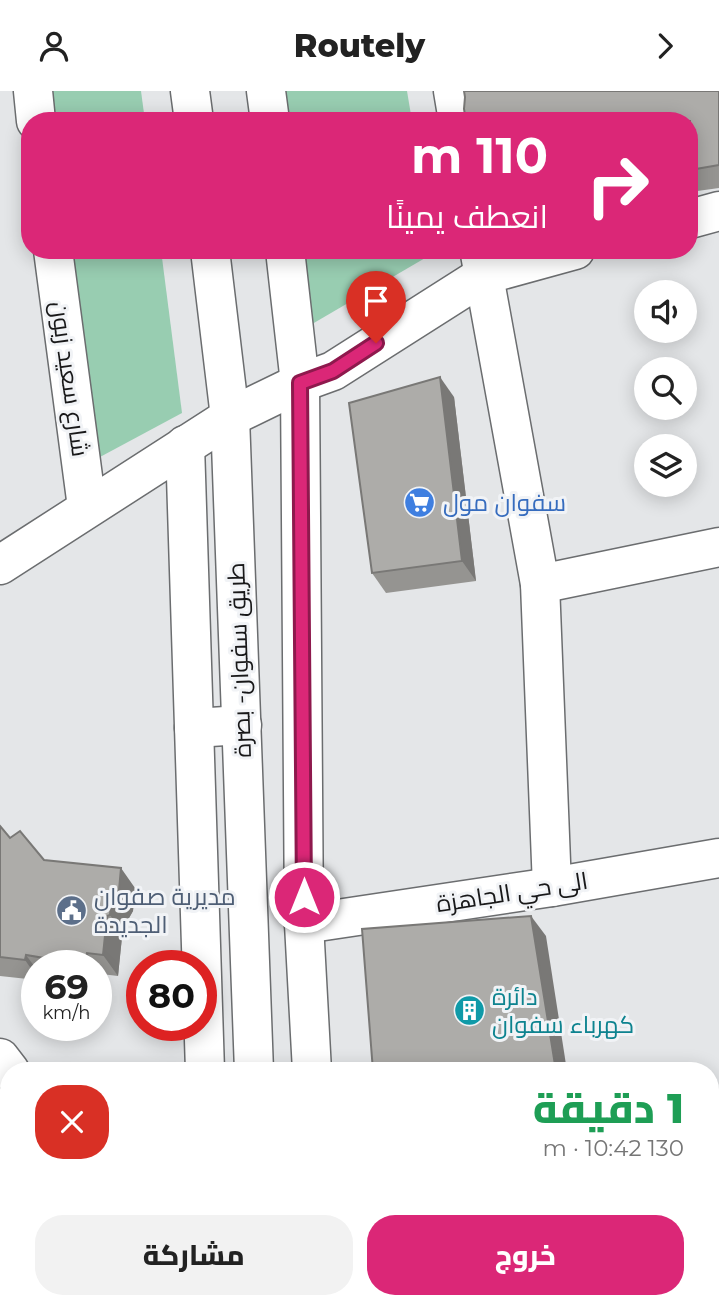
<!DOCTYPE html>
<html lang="ar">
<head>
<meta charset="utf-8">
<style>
	:root { --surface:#fff; --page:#f2f2f2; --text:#222; --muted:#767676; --accent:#db2777 }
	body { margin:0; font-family:Montserrat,Cairo,sans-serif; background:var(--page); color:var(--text); direction:rtl; height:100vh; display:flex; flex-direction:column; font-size:26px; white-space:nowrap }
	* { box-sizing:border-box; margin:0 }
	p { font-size:23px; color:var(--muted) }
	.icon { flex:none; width:38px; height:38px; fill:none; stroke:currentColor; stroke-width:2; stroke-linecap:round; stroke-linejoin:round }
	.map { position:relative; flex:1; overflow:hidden; direction:ltr }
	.sheet { position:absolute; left:0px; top:971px; width:719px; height:247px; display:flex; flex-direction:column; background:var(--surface); border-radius:28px 28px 0 0; box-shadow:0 4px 18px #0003; direction:rtl }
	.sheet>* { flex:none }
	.guide { position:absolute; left:21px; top:21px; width:677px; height:147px; border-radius:28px; box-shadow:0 4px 18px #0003; direction:rtl; background:#db2777; color:#fff; overflow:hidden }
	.buttons { position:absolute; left:634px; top:189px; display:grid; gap:14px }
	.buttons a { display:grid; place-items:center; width:63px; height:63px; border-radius:50%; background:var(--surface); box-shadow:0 4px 18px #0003; font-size:35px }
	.speed { position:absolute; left:21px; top:859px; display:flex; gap:14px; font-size:35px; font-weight:700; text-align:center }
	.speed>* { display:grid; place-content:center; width:91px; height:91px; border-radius:50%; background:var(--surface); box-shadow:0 4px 18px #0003; line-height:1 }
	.speed small { font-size:18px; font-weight:400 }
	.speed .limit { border:10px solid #d22; background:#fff; color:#111 }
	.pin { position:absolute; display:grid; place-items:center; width:60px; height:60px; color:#fff; margin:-72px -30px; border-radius:50% 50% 50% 0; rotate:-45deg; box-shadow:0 0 7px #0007 }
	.pin .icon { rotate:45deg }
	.me { position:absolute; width:77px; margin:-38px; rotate:0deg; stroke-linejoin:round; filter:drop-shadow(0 0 5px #0008) }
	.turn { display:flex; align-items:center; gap:24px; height:147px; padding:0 35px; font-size:32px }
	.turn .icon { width:91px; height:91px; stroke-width:2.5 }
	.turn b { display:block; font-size:49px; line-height:60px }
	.round { display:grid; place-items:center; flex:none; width:74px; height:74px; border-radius:28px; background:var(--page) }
	.headline { display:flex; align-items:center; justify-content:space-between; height:119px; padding:0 35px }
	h1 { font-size:42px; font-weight:800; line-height:52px; color:#1e9e55 }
	.primary-button { display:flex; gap:14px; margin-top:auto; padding:14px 35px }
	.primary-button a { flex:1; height:80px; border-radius:28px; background:var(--accent); color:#fff; font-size:28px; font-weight:800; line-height:80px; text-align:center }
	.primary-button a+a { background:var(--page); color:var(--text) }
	header { display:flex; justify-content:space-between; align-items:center; height:91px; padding:0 35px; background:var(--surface); font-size:32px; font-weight:800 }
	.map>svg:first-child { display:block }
	.green { fill:#98cdb1 }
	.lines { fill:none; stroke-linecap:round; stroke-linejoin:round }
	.minor-casing { stroke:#6b6d6f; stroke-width:41 }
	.major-casing { stroke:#6b6d6f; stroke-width:41 }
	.highway-casing { stroke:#6b6d6f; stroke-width:41 }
	.minor { stroke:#fff; stroke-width:38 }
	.major { stroke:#fff; stroke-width:38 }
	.highway { stroke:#fff; stroke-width:38 }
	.wall { fill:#959491 }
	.shaded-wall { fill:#797876 }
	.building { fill:#adaca9; stroke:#797876; stroke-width:2 }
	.route-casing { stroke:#8e194d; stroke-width:18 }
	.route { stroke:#db2777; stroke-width:12 }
	.labels { text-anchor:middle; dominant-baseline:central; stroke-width:6; stroke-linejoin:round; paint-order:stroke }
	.street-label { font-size:24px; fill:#181819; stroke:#f1f3f6 }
	.shop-label { font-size:24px; fill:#366cbe; stroke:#f1f3f6; text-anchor:start }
	.service-label { font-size:24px; fill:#4e5e75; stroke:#f1f3f6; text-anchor:start }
	.culture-label { font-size:24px; fill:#0d838f; stroke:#f1f3f6; text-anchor:start }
</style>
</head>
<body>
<header><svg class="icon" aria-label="forward" viewBox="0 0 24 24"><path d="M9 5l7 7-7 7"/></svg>Routely<svg class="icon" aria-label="person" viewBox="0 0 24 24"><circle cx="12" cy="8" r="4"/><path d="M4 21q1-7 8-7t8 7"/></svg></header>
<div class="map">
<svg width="719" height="1217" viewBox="0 0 719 1217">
	<rect width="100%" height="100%" fill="#e4e6e8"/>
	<g class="green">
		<polygon points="50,0 141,0 145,30 54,30"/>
		<polygon points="284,0 407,0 412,30 287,30"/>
		<polygon points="72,159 161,159 182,322 100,366"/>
		<polygon points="300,159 432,159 432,163 307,236"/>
	</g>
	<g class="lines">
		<defs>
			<g id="minor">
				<polyline points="33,0 36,30"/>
				<polyline points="453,0 458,30"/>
				<polyline points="690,128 719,120"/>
				<polyline points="53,159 87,416"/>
				<polyline points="480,163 540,493 552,796"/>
				<polyline points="185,354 205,980"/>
				<polyline points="0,474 230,326 300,292 333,280 484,184 575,159"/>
				<polyline points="540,493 719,456"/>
				<polyline points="304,833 552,796 719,767"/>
				<polyline points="0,967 10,980"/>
				<polyline points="0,1119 9,1115"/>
			</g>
			<polyline id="major" points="710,1173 719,1174"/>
			<g id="highway">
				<polyline points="190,0 194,30"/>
				<polyline points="266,0 270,30"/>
				<polyline points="210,159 230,326 254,980"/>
				<polyline points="285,159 300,292 304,833 312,980"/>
				<polyline points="194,637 242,634"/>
				<polyline points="263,1209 263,1217"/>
				<polyline points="318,1217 319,1209"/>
			</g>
		</defs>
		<use href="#minor" class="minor-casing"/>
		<use href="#major" class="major-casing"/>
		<use href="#highway" class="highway-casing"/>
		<use href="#minor" class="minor"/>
		<use href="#major" class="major"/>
		<use href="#highway" class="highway"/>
	</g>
	<g class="wall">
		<polygon points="719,0 719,97 690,101 690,30 465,6"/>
		<polygon points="454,306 476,490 386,502 372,482"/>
		<polygon points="0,735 10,747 44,769 135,797 133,820 125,834 124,844 122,846 118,885 101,883 100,894 96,893 96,875 37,875 37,889 0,885"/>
	</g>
	<g class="shaded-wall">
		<polygon points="440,286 454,306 476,490 462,470"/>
		<polygon points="121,777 135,797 133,820 125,834 124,844 110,824 111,813"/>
		<polygon points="107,825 122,846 118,885 103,864"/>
		<polygon points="531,825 546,845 567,980 556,980"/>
		<polygon points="87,862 96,875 87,875 86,874"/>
		<polygon points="26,864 37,879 37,886 25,869"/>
		<polygon points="96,876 101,883 100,894 96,889"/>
		<polygon points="491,1209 508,1209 507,1217 490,1217"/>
	</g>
	<g class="building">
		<polygon points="464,0 719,0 719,74 690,79 690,30 466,30 464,18 465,6"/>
		<polygon points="440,286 462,470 372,482 349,312"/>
		<polygon points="0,735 10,747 20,740 44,769 121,777 119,799 111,813 110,824 107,825 103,864 87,862 86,874 26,864 25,869 0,866"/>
		<polygon points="531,825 556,980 373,980 362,838"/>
		<polygon points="342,1209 491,1209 490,1217 341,1217"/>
	</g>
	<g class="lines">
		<defs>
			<polyline id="route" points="304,806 300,292 333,280 376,252"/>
		</defs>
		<use href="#route" class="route-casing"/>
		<use href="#route" class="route"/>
	</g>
	<defs>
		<symbol id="supermarket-disc" viewBox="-11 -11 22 22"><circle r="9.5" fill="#3f7fe0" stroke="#f1f3f6"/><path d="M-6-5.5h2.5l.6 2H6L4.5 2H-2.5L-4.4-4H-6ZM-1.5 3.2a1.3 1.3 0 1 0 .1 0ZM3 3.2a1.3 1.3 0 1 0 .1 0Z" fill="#fff"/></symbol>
		<symbol id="civic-disc" viewBox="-11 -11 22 22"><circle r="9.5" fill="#5c6f8a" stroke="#f1f3f6"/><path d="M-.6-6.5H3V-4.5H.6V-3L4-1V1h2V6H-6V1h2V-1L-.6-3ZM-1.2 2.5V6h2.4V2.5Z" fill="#fff"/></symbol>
		<symbol id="building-disc" viewBox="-11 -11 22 22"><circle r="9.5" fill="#0f9aa8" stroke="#f1f3f6"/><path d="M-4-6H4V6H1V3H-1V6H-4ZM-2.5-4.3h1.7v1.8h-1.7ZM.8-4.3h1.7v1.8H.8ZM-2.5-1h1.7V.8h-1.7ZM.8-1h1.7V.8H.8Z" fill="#fff"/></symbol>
	</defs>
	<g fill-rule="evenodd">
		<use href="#supermarket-disc" x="402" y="394" width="35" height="35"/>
		<use href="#civic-disc" x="54" y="802" width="35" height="35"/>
		<use href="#building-disc" x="452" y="902" width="35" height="35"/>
	</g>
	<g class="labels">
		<g class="street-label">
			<text transform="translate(70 288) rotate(82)">شارع سعيد زبون</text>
			<text transform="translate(239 569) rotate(-92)">طريق سفوان- بصرة</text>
			<text transform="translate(512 801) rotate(-9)">الى حي الجاهزة</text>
		</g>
		<g class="shop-label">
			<text x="443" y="411">سفوان مول</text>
		</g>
		<g class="service-label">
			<text x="94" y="805">مديرية صفوان<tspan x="94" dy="28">الجديدة</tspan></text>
		</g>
		<g class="culture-label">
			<text x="492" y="905">دائرة<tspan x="492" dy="28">كهرباء سفوان</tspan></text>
		</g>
	</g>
</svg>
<div class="buttons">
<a><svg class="icon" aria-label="sound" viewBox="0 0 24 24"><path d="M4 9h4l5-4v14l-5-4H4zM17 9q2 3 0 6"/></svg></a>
<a><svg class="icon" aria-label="search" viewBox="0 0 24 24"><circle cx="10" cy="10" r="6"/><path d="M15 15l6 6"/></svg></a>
<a><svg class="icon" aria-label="layers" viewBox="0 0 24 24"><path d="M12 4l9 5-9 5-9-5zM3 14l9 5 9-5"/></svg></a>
</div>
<div class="speed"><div>69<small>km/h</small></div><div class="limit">80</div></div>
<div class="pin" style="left:376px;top:252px;background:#d93025"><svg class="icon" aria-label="arrive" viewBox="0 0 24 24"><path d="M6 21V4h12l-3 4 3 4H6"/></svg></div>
<svg class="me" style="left:304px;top:806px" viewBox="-20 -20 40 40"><circle r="17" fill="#db2777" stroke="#fff" stroke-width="3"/><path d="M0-11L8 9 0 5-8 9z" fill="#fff"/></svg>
<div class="guide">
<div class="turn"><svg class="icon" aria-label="right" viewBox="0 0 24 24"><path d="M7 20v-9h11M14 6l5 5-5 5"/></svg><div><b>110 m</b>انعطف يمينًا</div></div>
</div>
<section class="sheet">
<div class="headline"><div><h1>1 دقيقة</h1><p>130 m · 10:42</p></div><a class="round" style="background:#d93025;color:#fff"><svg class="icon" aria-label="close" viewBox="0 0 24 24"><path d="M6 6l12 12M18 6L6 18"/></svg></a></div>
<div class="primary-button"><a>خروج</a><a>مشاركة</a></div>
</section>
</div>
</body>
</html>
